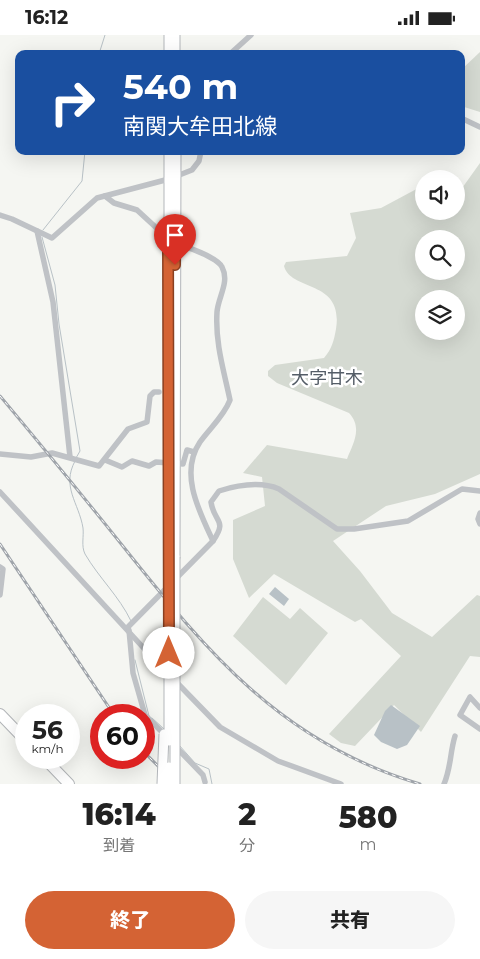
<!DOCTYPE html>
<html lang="ja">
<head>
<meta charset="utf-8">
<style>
	:root { --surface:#fff; --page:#f6f6f6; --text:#222; --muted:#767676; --accent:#d46334 }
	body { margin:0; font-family:Montserrat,"Noto Sans JP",sans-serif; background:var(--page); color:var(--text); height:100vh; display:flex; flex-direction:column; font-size:19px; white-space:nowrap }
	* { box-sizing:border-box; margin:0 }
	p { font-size:16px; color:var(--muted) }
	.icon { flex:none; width:28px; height:28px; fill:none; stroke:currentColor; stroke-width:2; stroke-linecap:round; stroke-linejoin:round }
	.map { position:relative; height:749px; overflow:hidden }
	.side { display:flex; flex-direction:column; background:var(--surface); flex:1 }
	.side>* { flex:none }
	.banner { position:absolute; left:15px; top:15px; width:450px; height:105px; border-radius:10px; box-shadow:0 5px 20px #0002; background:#1a4fa0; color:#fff; overflow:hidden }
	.tools { position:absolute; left:415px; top:135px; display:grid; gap:10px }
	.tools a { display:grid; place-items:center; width:50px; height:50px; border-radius:50%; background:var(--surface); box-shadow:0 5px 20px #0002; font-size:25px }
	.speed { position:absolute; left:15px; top:669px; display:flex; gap:10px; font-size:25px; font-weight:700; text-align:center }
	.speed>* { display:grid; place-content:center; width:65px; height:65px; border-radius:50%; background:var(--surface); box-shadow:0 5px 20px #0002; line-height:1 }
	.speed small { font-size:12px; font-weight:400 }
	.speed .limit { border:8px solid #d22; background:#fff; color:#111 }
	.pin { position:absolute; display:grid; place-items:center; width:42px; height:42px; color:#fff; margin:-51px -21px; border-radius:50% 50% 50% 0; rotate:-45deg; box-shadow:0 0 5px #0007 }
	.pin .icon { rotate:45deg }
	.me { position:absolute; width:55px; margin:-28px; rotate:0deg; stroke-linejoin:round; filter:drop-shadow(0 0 4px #0008) }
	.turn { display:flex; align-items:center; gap:18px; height:105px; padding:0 25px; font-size:22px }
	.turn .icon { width:65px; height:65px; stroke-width:2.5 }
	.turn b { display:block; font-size:35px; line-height:42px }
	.eta { display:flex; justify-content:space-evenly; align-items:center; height:85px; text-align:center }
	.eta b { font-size:30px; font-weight:800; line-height:35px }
	.action { display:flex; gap:10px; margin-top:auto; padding:10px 25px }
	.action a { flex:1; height:58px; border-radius:30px; background:var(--accent); color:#fff; font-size:20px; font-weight:800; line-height:58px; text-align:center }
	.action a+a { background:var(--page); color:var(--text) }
	.status { display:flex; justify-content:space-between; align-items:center; height:35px; padding:0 25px; background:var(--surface); direction:ltr }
	.status svg { height:14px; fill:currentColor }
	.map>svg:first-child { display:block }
	.green { fill:#d5dad2; fill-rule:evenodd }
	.water { fill:#b8c1c6 }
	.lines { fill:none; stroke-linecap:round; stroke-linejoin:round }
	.stream { stroke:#b8c1c6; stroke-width:1 }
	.primary-casing { stroke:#b3b6ba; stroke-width:11 }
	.highway-casing { stroke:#b2b5b8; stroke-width:12 }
	.street { stroke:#bfc2c6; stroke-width:5.5 }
	.primary { stroke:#fff; stroke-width:9 }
	.highway { stroke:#fff; stroke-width:10 }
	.rail-casing { stroke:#9fa4aa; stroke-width:3 }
	.rail { stroke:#fff; stroke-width:1; stroke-dasharray:4; stroke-linecap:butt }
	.primary-bridge-casing { stroke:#b3b6ba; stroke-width:11; stroke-linecap:butt }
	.primary-bridge { stroke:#fff; stroke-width:9 }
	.route-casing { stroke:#8a4022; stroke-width:12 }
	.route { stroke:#d46334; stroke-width:9 }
	.labels { text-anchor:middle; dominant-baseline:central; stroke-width:5; stroke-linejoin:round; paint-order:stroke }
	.quarter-label { font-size:18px; fill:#545d67; stroke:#fff }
</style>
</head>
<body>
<div class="status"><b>16:12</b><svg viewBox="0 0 49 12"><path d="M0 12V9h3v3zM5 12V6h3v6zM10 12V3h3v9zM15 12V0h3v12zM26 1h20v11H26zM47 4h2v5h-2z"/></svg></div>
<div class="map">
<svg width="480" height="749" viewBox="0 0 480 749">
	<rect width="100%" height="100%" fill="#f5f6f2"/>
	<g class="green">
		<polygon points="480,17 480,77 461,71 461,35"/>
		<path d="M 480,128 L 480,439 L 435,459 L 386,471 L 333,506 L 360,536 L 392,578 L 432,602 L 477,560 L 480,561 L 480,622 L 470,621 L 421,697 L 394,670 L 355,711 L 341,708 L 329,699 L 401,621 L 361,584 L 355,587 L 274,539 L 249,563 L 233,524 L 233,485 L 265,471 L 262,442 L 243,438 L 267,410 L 347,424 C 353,409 363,393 349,378 L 277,348 L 268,341 L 268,336 L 275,330 L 324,323 C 332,314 334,305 336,294 C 344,244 291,257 284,231 L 286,227 L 347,221 L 356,203 L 350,178 L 381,173 L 424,150 L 424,176 L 456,176 L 456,156 L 460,156 ZM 424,204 L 456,204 L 456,236 L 424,236 ZM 424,264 L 456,264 L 456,296 L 424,296 Z"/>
		<polygon points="263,562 290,584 300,573 328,598 286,650 233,601"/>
	</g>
	<g class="water">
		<polygon points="275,552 289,564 284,571 269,559"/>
		<polygon points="391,670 420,691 407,710 397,714 381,707 374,700 385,676"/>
	</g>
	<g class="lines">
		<g class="stream">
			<polyline points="99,19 105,0"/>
			<polyline points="43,195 82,146 85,116"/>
			<polyline points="42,202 55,250 59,289 80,416 76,423"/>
			<path d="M 75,426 C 61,452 79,468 83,493 C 84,501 81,511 85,519 C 99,543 119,561 131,586"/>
			<polyline points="135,625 149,681"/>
			<polyline points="152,683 164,694"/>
			<polyline points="179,710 195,728 209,734 212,749"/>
		</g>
		<defs>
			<g id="primary">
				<polyline points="169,0 169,19"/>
				<polyline points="175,0 175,19"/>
				<polyline points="175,522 176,116"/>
				<polyline points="169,525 169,116"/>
			</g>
			<g id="highway">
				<polyline points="0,679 26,706"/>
				<polyline points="43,722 69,749"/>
			</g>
		</defs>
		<use href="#primary" class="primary-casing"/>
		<use href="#highway" class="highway-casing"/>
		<g class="street">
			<polyline points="230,19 251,0"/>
			<polyline points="461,83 480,92"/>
			<path d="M 105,161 L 114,168 L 137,175 L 175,210 C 185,210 218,223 222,232 C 230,247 218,262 217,277 C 215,308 224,336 230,365 C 224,381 210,393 200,407 C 179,438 199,476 213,506"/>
			<polyline points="0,180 12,184 52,203 97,163 169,144 192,135 199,126 201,116"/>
			<polyline points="37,196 53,267 70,422"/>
			<polyline points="0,419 31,422 52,418 99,431 128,394 147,387 150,361 154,357 159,357"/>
			<polyline points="105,425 122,432 132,426 149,431 156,427 183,429 187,415 194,417"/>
			<polyline points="0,457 151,621 220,692 278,726 341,749"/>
			<polyline points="480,478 478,484 480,489"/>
			<polyline points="0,532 3,534 0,560"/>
			<path d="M 127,593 L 213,506 C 228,484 214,488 211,467 L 219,456 C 238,450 260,446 279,454 L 337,494 L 354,494 L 408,486 L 462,454 L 480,456"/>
			<polyline points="129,595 133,638 145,680 165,700"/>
			<polyline points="480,673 470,662 460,680 480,694"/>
			<polyline points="175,711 203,740 205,747"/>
			<path d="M 444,749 C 451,733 450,717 455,701"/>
		</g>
		<use href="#primary" class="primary"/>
		<use href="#highway" class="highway"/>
		<defs>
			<g id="rail">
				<path d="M 0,361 C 41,410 82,460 122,510 C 208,618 282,708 420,749"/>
				<polyline points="0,509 114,680"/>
				<polyline points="144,717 176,749"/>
			</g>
		</defs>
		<use href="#rail" class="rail-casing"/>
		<use href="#rail" class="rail"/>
		<defs>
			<g id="primary-bridge">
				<polyline points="169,525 169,706"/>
				<polyline points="162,749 164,699"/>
				<polyline points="169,749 169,732"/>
				<polyline points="175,749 175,522"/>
			</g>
		</defs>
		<use href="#primary-bridge" class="primary-bridge-casing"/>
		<use href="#primary-bridge" class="primary-bridge"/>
	</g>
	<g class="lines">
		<defs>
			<polyline id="route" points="169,618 168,202 175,210 175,230"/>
		</defs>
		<use href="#route" class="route-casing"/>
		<use href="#route" class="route"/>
	</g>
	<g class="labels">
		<g class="quarter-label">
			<text x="327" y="343">大字甘木</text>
		</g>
	</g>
</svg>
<div class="tools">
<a><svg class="icon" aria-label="sound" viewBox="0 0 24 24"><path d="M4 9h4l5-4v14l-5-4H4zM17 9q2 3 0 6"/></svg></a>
<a><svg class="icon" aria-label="search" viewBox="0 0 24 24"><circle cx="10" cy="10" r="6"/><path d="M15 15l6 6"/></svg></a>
<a><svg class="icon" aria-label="layers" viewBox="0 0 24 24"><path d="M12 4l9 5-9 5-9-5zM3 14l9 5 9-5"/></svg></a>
</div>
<div class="speed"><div>56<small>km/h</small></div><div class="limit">60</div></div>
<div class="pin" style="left:175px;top:230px;background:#d93025"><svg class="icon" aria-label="arrive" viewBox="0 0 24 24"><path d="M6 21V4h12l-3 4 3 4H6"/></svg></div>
<svg class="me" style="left:169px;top:618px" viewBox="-20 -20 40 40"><circle r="19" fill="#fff"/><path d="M0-13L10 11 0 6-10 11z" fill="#d46334"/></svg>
<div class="banner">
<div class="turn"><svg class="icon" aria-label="right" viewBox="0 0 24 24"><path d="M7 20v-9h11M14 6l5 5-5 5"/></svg><div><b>540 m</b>南関大牟田北線</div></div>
</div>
</div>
<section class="side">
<div class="eta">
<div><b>16:14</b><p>到着</p></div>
<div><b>2</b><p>分</p></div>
<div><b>580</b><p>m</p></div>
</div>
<div class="action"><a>終了</a><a>共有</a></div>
</section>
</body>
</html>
